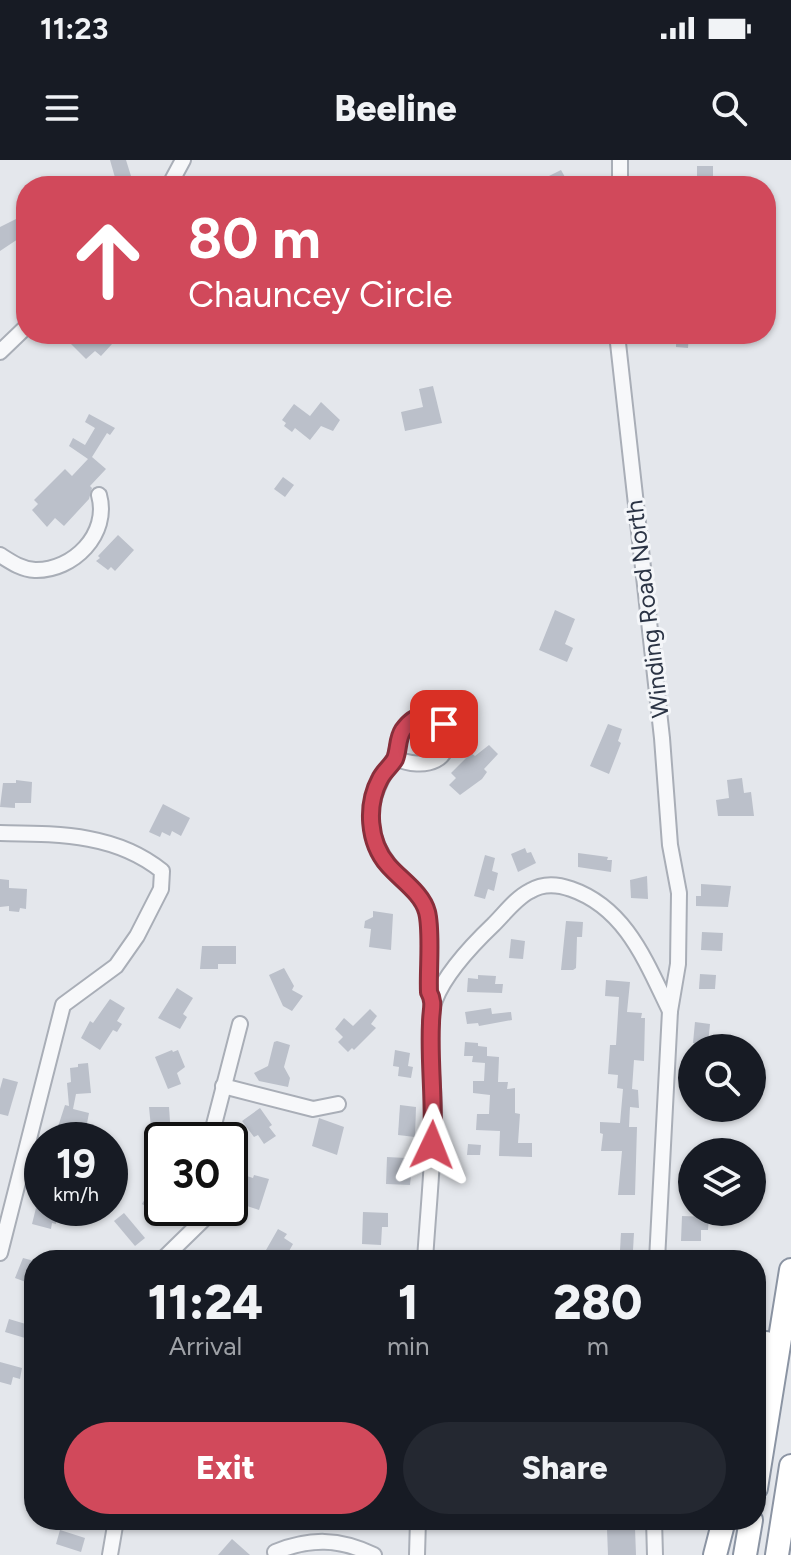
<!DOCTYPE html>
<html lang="en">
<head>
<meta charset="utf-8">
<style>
	:root { --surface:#171b24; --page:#242831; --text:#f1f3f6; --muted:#9ea1a6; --accent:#d1495b }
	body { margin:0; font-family:Figtree,sans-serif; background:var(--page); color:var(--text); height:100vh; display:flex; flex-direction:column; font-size:30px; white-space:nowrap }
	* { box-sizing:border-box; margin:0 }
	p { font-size:26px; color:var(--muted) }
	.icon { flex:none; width:44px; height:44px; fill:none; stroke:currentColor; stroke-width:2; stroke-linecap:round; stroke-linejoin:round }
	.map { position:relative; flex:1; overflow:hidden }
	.details { position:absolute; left:24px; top:1090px; width:742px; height:280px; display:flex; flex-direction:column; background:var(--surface); border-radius:32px; box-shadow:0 2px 6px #0004 }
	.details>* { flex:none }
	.banner { position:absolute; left:16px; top:16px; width:760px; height:168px; border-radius:32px; box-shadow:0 2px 6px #0004; background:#d1495b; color:#fff; overflow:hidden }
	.buttons { position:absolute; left:678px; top:874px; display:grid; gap:16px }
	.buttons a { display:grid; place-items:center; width:88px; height:88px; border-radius:50%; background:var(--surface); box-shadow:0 2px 6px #0004; font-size:40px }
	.speed { position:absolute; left:24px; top:962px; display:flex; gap:16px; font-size:40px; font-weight:700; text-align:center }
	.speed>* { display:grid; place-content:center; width:104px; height:104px; border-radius:50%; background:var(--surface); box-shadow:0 2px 6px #0004; line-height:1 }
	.speed small { font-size:20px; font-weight:400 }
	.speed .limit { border:4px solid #111; border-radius:12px; background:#fff; color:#111 }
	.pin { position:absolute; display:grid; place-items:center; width:68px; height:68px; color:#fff; margin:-34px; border-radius:16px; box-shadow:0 4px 12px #0006 }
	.me { position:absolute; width:88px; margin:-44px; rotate:2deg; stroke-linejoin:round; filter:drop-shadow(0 0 6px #0008) }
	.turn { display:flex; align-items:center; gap:28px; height:168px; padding:0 40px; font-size:36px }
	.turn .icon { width:104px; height:104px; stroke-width:2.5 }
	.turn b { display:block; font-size:56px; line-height:68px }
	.eta { display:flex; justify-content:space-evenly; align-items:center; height:136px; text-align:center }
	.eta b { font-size:48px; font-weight:800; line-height:56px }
	.cta { display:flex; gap:16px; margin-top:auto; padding:16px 40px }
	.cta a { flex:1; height:92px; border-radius:48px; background:var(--accent); color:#fff; font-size:32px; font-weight:800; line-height:92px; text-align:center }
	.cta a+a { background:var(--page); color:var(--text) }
	.status { display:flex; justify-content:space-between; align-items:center; height:56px; padding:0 40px; background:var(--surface); direction:ltr }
	.status svg { height:22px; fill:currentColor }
	header { display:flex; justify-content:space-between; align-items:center; height:104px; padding:0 40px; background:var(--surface); font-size:36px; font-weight:800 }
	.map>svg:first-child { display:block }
	.building { fill:#bbc0ca }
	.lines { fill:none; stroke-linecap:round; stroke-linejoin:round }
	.minor-casing { stroke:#a9aeb7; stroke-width:18 }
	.highway-casing { stroke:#8b94a3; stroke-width:26 }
	.minor { stroke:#f7f8fa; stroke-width:14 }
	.highway { stroke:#fff; stroke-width:22 }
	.route-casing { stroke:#882f3b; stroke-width:20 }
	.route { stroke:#d1495b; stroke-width:14 }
	.labels { text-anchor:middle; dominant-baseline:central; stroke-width:6; stroke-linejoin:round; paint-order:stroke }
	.street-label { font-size:24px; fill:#2b3445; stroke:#f4f6f9 }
</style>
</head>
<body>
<div class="status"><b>11:23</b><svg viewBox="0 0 49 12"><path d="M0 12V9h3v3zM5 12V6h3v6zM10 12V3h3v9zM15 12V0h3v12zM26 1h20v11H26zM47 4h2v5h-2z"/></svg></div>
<header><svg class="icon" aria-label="menu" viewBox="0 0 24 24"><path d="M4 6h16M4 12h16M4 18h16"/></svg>Beeline<svg class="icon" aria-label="search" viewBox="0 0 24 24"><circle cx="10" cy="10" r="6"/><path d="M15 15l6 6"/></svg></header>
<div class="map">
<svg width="791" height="1395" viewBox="0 0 791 1395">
	<rect width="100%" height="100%" fill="#e4e7ec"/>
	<g class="building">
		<polygon points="110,0 126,0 131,16 116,21"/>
		<rect x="697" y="6" width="16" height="20"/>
		<polygon points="561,10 570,26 529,26"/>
		<polygon points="16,59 24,70 16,76 18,79 0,91 0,67"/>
		<polygon points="76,174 104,174 112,184 101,196 95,191 86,199 69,182"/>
		<polygon points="676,174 689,174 688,188 676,187"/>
		<polygon points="433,226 442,263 405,271 401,252 423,247 419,229"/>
		<polygon points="321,242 340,260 333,271 321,266 310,280 295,268 292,272 284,266 286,263 282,260 294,244 310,256"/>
		<polygon points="89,254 115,268 110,275 107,273 92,297 106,309 90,326 92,328 89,339 64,366 55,358 47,367 32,350 38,344 34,340 65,309 72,316 88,299 69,286 73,278 85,285 95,268 85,262"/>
		<polygon points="283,317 294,325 285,337 274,329"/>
		<polygon points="118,375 134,390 115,411 111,407 108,410 96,401 100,398 98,396"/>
		<polygon points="555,450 575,459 565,484 573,488 567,502 539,490"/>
		<polygon points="608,564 622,569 618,581 621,583 609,614 590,606"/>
		<polygon points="489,585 498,594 484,609 487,612 482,619 460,635 449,625 456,618 451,613 471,593 475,596"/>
		<polygon points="742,618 744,633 751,632 754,656 718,656 716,640 729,638 727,620"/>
		<polygon points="16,620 32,622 31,643 15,643 15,648 0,647 3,623 16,623"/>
		<polygon points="163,644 190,658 181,676 172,671 170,676 162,672 160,677 149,672"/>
		<polygon points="525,688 527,693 531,692 536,703 518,712 511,694"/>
		<polygon points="578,693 608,697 607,700 612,700 611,712 578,707"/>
		<polygon points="485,695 495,698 492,711 498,713 494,731 488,729 485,739 474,736"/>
		<polygon points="647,716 648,739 631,738 630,720"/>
		<polygon points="0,719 9,720 9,728 27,729 26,749 20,748 19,752 9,751 9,746 0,747"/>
		<polygon points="701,724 731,726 728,747 696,746 696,736 701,736"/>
		<polygon points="373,751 393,754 391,790 369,787 371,769 364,768 365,761 373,757"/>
		<polygon points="566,761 583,762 582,777 577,777 576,808 573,810 561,810"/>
		<polygon points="702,772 723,773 722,791 701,790"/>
		<polygon points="511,779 525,781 523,799 509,798"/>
		<polygon points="202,786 236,786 236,804 218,804 218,809 200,809"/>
		<polygon points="284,808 294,826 292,830 303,836 292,851 283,846 269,815"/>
		<polygon points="700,814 716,815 715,829 699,829"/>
		<polygon points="478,815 496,816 495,824 503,824 502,833 467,832 468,818 478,819"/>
		<polygon points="606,820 630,822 627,852 642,853 641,858 645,858 644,901 634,900 632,929 638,930 639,948 630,947 629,967 637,967 635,1035 618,1035 622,991 601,991 603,974 600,973 600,962 620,963 623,929 617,928 618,915 608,914 610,885 616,885 619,837 605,836"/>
		<polygon points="177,828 193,838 183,854 187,857 180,869 158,858"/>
		<polygon points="110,839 125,848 117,861 122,864 117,872 113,870 100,890 81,878 90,861 93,863"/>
		<polygon points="491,848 492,854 511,852 512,860 479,866 478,863 467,864 465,852"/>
		<polygon points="370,849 377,856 371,864 376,868 354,890 352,888 348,892 338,882 343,877 335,869 344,858 353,866"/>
		<polygon points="695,862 710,864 708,884 693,883"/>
		<polygon points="277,881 290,885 284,907 290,918 288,927 259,921 254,913 268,906 274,882"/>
		<polygon points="465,882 478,883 478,886 487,887 487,896 499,897 498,922 508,922 507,929 515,928 515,953 520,954 518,983 532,983 532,997 499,996 500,971 476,970 477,954 489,954 490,935 473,933 473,921 484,921 485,903 472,902 473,896 464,896"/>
		<polygon points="172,890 173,892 178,890 185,907 177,913 181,924 168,929 155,897"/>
		<polygon points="395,890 410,893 408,906 413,907 411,918 398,916 399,907 393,906"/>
		<polygon points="88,903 91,933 76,934 73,949 89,953 84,979 56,973 65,945 69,946 67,923 71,922 70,908 78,907 78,904"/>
		<polygon points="3,918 18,922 8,956 0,954 0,929"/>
		<polygon points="400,945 416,947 415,977 398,975"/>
		<polygon points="149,947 169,947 171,976 152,978"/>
		<polygon points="260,948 272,965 269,967 276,976 264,984 258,975 254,977 242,961"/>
		<polygon points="319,958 344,967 337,995 312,986"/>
		<polygon points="468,984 481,985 480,995 467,995"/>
		<polygon points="162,993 162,1056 142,1044 157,1018 150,1014"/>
		<polygon points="387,997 406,998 405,1015 411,1016 410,1025 386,1024"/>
		<polygon points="234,1012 253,1018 254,1015 269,1019 259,1050 244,1045 248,1032 230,1026"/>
		<polygon points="36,1048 58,1053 56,1064 52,1063 51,1069 32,1064"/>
		<polygon points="363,1052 388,1053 388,1067 382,1067 381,1085 362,1084"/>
		<polygon points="124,1053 145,1078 135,1086 114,1061"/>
		<polygon points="682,1056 709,1057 708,1070 701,1070 701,1081 681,1081"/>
		<polygon points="278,1069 287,1074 284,1078 293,1084 284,1100 266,1090"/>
		<polygon points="621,1073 634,1073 633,1090 620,1090"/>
		<polygon points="23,1098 34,1101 34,1125 15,1118"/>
		<polygon points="9,1159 29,1165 25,1178 5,1172"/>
		<polygon points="0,1202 22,1208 20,1219 13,1217 11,1225 0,1222"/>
		<polygon points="635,1368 636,1395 608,1395 607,1369"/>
		<polygon points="60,1370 85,1378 81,1392 56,1384"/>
		<polygon points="232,1379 250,1395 218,1395"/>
	</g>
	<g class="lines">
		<defs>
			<g id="minor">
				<polyline points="169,26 183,0"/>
				<polyline points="620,26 620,0"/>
				<polyline points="617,174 662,578 670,685 679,733 678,804 670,851 657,1100"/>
				<polyline points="0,192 26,167"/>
				<path d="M 0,395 C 11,402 21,409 35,410 C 73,411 110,374 99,335"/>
				<path d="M 395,598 C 399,571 415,539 444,564 C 458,602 424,611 395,598 C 363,641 362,679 401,718 C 411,729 423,737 427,752 C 433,772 428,809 429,832 L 434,841"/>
				<path d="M 0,673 C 57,674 115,673 162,711 L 161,729 L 137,776 L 116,806 L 63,845 L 0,1093"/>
				<polyline points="223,926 313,949 338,944"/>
				<polyline points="210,980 240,864"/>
				<polyline points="162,1100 203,1060 211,1048"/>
				<path d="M 425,1100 C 428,1052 433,1003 434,955 C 435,924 424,867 435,840 C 446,812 473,784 494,764 C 505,753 516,738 530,731 C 543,723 557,724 571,729 C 626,748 646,802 670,851"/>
				<polyline points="654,1360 655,1395"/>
				<path d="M 275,1392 C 310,1378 339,1378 374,1395"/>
				<polyline points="110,1395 116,1360"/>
				<polyline points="417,1395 418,1360"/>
			</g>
			<g id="highway">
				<polyline points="756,1225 766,1183"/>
				<polyline points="756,1328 791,1110"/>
				<polyline points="715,1395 724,1360"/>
				<polyline points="745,1395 751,1360"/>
				<polyline points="777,1395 791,1306"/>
			</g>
		</defs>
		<use href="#minor" class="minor-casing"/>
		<use href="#highway" class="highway-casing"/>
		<use href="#minor" class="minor"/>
		<use href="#highway" class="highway"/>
	</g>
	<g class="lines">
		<defs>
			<path id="route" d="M 432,985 C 435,944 429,903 431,863 C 431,850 435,843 429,832 C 428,810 432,771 427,752 C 422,733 401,720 388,705 C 368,682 366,645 380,619 C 384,611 391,606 395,599 C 399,589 397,579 403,570 C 415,553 430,552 444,564"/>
		</defs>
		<use href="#route" class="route-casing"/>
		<use href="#route" class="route"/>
	</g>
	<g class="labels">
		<g class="street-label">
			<text transform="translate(647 449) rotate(-97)">Winding Road North</text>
		</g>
	</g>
</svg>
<div class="buttons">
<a><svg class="icon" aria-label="search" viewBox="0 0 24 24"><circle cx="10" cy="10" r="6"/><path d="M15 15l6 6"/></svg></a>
<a><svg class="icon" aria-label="layers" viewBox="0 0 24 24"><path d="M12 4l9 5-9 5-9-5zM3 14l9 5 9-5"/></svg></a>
</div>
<div class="speed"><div>19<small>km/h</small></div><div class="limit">30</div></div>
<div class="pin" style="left:444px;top:564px;background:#d93025"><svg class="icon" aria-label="arrive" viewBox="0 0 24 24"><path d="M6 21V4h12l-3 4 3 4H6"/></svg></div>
<svg class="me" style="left:432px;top:985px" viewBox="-20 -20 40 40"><path d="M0-17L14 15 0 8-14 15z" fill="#d1495b" stroke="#fff" stroke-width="4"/></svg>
<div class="banner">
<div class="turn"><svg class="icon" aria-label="ahead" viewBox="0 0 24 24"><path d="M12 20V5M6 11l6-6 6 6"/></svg><div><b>80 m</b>Chauncey Circle</div></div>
</div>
<section class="details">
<div class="eta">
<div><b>11:24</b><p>Arrival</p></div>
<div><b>1</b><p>min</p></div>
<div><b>280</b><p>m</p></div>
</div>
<div class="cta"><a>Exit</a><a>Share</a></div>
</section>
</div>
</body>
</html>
